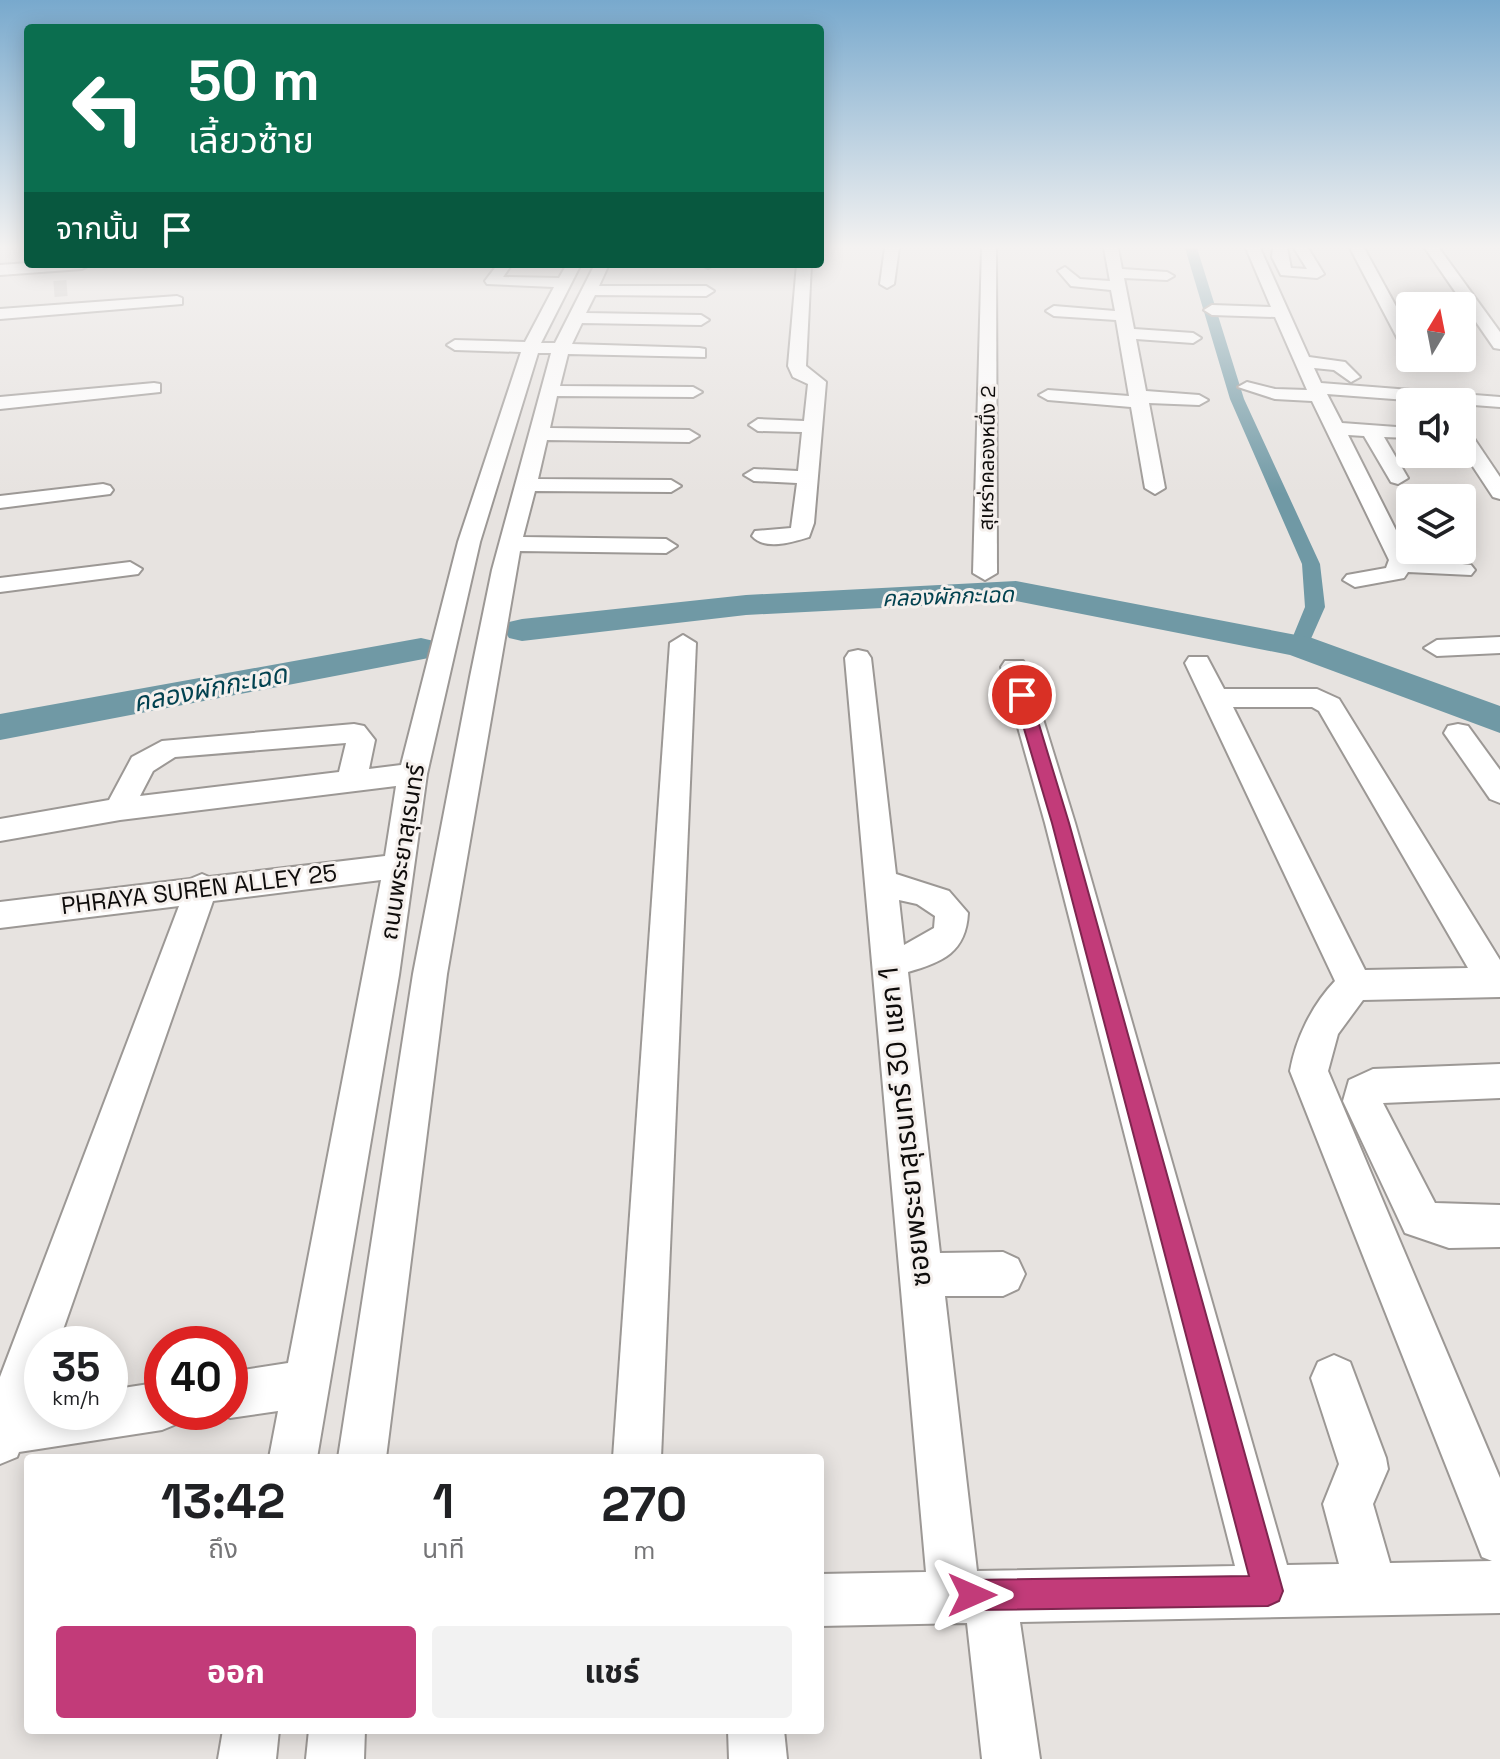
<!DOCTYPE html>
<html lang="th">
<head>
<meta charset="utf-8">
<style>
	:root { --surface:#fff; --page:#f2f2f2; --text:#202124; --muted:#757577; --accent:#c23b79 }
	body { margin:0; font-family:"Space Grotesk","Noto Sans Thai",sans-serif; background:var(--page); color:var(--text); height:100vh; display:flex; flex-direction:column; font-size:30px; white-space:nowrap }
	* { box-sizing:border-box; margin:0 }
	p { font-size:26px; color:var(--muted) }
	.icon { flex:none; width:44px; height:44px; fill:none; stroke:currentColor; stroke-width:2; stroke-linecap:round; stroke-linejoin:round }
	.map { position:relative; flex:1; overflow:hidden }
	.details { position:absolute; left:24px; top:1454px; width:800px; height:280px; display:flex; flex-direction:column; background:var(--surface); border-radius:8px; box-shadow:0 4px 20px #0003 }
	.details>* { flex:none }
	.guide { position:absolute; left:24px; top:24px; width:800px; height:244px; border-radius:8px; box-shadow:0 4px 20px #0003; background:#0b6e4f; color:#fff; overflow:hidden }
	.needle { width:52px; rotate:10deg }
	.controls { position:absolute; left:1396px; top:292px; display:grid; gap:16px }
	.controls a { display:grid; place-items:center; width:80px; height:80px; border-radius:8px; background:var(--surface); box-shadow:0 4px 20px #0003; font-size:40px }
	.speed { position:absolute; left:24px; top:1326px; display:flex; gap:16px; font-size:40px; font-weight:700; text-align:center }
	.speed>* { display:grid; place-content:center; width:104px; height:104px; border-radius:50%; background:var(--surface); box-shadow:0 4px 20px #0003; line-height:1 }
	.speed small { font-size:20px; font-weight:400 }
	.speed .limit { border:12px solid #d22; background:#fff; color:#111 }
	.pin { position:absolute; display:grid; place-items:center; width:68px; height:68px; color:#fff; margin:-34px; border:4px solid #fff; border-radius:50%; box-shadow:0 2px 8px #0007 }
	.me { position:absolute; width:88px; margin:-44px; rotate:90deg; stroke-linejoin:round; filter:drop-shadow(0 0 6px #0008) }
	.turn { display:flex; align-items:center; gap:28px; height:168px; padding:0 32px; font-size:36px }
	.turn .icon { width:104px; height:104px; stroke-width:2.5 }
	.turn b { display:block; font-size:56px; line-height:68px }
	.then { display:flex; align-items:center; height:76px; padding:0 32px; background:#0003; gap:16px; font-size:30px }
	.eta { display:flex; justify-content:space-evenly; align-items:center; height:136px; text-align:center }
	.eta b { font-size:48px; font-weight:700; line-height:56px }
	.action { display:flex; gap:16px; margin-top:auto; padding:16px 32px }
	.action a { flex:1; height:92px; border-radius:8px; background:var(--accent); color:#fff; font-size:32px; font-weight:700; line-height:92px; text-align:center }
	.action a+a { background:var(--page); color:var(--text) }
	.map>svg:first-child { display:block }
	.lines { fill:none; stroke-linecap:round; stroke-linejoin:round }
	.canal { fill:#7099a5; fill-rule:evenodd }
	.river { fill:#7099a5; fill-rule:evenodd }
	.minor-tunnel { stroke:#c6c3c0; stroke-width:16; stroke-dasharray:16 8; stroke-linecap:butt }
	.minor-casing { stroke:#9c9895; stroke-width:4 }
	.major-casing { stroke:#9c9895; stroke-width:4 }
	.minor { fill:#fff; fill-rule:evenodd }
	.major { fill:#fff; fill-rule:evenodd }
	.route { fill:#c23b79; stroke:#7e264f; stroke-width:2 }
	.labels { text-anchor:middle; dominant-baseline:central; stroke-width:6; stroke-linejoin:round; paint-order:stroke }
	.far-street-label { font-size:20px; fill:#0e0c0b; stroke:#f5f0ed }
	.far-water-label { font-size:22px; font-style:italic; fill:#024250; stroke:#f5f0ed }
	.street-label { font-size:24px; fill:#0e0c0b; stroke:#f5f0ed }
	.water-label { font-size:26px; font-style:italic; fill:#024250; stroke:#f5f0ed }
	.near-street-label { font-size:28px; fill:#0e0c0b; stroke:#f5f0ed }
</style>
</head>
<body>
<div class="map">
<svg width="1500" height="1759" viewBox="0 0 1500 1759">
	<rect width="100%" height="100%" fill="#e7e3e0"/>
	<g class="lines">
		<polygon class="canal" points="1185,248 1197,248 1244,399 1320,564 1325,607 1306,650 1292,650 1289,646 1305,607 1302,564 1230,399"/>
		<g class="river">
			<polygon points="1016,581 1312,638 1500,706 1500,733 1290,655 1016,601 746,615 522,641 509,638 504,630 509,622 522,619 746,595"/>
			<polygon points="421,638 434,641 439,649 434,657 0,740 0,714"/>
		</g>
		<polyline class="minor-tunnel" points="54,289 67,288"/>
		<defs>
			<g id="minor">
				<polygon points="885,248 899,248 894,284 887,288 880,284"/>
				<polygon points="982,248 996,248 997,573 985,580 973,573"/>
				<polygon points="1104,248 1118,248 1122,269 1167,272 1174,276 1167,280 1124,278 1134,329 1193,333 1201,338 1193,343 1136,339 1146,391 1199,395 1208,400 1199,405 1149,403 1165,488 1155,494 1145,488 1131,407 1048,400 1039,395 1048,390 1129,396 1116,320 1054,316 1046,311 1054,306 1115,311 1111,290 1071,286 1058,271 1065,267 1080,279 1110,281"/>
				<polygon points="1246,248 1260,248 1309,357 1345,362 1360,377 1351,382 1334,370 1314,368 1321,383 1500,397 1500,407 1327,394 1342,423 1410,428 1410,438 1384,437 1408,478 1398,484 1391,482 1364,436 1348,435 1410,558 1471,565 1475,570 1471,575 1408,572 1404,578 1355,587 1343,580 1347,575 1386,568 1389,560 1312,401 1275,399 1238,387 1247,382 1275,389 1307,390 1275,317 1212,315 1204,310 1212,305 1271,307"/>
				<polygon points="1273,248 1287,248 1291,268 1307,269 1294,248 1308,248 1324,274 1317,278 1281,275 1272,257"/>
				<polygon points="1350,248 1364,248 1410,332 1410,352 1402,347"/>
				<polygon points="1425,248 1439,248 1500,332 1500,349 1494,348"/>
				<path d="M 498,264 L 512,264 L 503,277 L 559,278 L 567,264 L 581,264 L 541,343 L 555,343 L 595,264 L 609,264 L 599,286 L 706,286 L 714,291 L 706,296 L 595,295 L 586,313 L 701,315 L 709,320 L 701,325 L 582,323 L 572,344 L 699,348 L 705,349 L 705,357 L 568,354 L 560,386 L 693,387 L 702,392 L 693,397 L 557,396 L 550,428 L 689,430 L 699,436 L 689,442 L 547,440 L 538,479 L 671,480 L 681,486 L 671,492 L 535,491 L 523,537 L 666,539 L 677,546 L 666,553 L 520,551 L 447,974 L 386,1458 L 338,1458 L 413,974 L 470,677 L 492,570 L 551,353 L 538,353 L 480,542 L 427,774 L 399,975 L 317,1458 L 269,1458 L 278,1411 L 230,1418 L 215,1412 L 230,1412 L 230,1372 L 288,1363 L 381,880 L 213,901 L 58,1344 L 42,1344 L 42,1389 L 38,1401 L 42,1401 L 42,1412 L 110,1412 L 110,1390 L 162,1382 L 162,1412 L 183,1412 L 179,1423 L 162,1430 L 19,1452 L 17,1457 L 0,1464 L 0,1377 L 179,906 L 0,928 L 0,902 L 190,879 L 202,874 L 209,877 L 385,856 L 396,786 L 120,820 L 0,841 L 0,819 L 109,800 L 132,757 L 162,741 L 354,724 L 364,726 L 375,740 L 369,769 L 401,765 L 458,542 L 521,352 L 455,350 L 447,345 L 455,340 L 525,342 L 554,287 L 487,284 L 485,281 ZM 346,743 L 339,772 L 140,796 L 153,771 L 175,757 Z"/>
				<polygon points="699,264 715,264 708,268"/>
				<path d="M 797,264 L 811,264 L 806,366 L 826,382 L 814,523 L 809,537 C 793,542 765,551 752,536 L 755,531 L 791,528 L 797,483 L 754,481 L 744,475 L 754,469 L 798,471 L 802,432 L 758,431 L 749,425 L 758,419 L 804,421 L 808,384 L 793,377 L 788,366 Z"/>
				<polygon points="177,296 182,298 182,304 0,319 0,309"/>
				<polygon points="154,383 160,384 160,392 0,409 0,397"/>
				<polygon points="1462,429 1469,431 1500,477 1500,499 1493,497 1462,450"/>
				<polygon points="103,484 110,486 113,490 110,494 0,508 0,496"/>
				<polygon points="130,562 142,569 138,574 0,592 0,578"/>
				<polygon points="683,635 696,643 661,1458 613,1458 670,643"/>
				<polygon points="1500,637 1500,653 1437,656 1424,648 1437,640"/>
				<path d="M 858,650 L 867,652 L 871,658 L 896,874 L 949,891 L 968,913 C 966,952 943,962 908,972 L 940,1253 L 1003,1252 L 1018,1259 L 1025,1274 L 1018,1289 L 1003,1296 L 945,1296 L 977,1571 L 1235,1566 L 1045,823 L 1001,667 L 1005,661 L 1023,661 L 1027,667 L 1075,823 L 1287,1565 L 1339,1564 L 1323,1504 L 1339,1464 L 1311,1378 L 1318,1362 L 1334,1355 L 1350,1362 L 1386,1458 L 1388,1469 L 1373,1504 L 1390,1563 L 1492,1561 L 1482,1557 L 1475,1539 L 1290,1071 C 1296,1038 1312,1005 1335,981 L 1185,663 L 1189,657 L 1207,657 L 1224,689 L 1317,689 L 1339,699 L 1500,960 L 1500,997 L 1363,1000 L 1338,1034 L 1328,1071 L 1500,1478 L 1500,1613 L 1020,1622 L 1040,1759 L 982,1759 L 967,1623 L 820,1626 L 820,1574 L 926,1572 L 845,658 L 849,652 ZM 1233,707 L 1312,707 L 1319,711 L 1468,968 L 1365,970 ZM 899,900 L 917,904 L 935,916 L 934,928 L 904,945 Z"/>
				<polygon points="1458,724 1468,726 1500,770 1500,803 1490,799 1444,733 1448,726"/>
				<polygon points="1500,1064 1500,1098 1383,1103 1435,1203 1500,1205 1500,1247 1449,1248 1405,1233 1343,1101 1349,1080 1373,1069"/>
				<polygon points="223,1730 279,1730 276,1759 218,1759"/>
				<polygon points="309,1730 365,1730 364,1759 306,1759"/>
				<polygon points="728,1730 784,1730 787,1759 729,1759"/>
			</g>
			<polygon id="major" points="28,263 28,264 91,264 82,269 0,275 0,265"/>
		</defs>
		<use href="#minor" class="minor-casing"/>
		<use href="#major" class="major-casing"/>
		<use href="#minor" class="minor"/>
		<use href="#major" class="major"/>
	</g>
	<linearGradient id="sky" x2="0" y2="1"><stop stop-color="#78a9cd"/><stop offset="0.5" stop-color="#f4f2f1"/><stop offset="1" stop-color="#f4f2f1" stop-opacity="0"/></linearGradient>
	<rect width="1500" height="494" fill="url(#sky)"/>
	<polygon class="route" points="1022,690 1030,695 1069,823 1283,1591 1279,1601 1268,1606 972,1610 961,1605 957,1595 961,1584 972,1580 1249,1576 1052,823 1014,695"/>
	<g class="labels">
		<g class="far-street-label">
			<text transform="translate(987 458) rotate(-89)">สุเหร่าคลองหนึ่ง 2</text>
		</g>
		<g class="far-water-label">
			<text transform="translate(948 596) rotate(-2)">คลองผักกะเฉด</text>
		</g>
		<g class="street-label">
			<text transform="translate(402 852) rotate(-81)">ถนนพระยาสุเรนทร์</text>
			<text transform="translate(199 889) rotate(-7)">PHRAYA SUREN ALLEY 25</text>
		</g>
		<g class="water-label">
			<text transform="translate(210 688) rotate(-11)">คลองผักกะเฉด</text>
		</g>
		<g class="near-street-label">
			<text transform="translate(904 1127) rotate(-96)">ซอยพระยาสุเรนทร์ 30 แยก 1</text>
		</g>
	</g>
</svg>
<div class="controls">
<a><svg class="needle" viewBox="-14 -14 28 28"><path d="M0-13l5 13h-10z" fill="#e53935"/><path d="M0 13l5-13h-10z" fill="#757577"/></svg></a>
<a><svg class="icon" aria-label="sound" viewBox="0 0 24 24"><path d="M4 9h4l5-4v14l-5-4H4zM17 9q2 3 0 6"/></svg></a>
<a><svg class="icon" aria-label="layers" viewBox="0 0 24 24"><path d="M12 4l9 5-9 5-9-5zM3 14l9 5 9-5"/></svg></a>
</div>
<div class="speed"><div>35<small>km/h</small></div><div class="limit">40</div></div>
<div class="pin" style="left:1022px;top:695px;background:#d93025"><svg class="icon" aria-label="arrive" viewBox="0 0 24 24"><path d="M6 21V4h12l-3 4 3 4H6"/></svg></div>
<svg class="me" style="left:972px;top:1595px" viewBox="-20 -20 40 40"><path d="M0-17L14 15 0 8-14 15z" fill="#c23b79" stroke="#fff" stroke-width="4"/></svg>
<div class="guide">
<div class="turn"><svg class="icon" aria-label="left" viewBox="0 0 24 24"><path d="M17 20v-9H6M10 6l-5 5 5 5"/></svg><div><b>50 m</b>เลี้ยวซ้าย</div></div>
<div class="then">จากนั้น<svg class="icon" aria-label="arrive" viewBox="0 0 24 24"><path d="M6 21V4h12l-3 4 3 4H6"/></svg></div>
</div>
<section class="details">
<div class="eta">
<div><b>13:42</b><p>ถึง</p></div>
<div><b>1</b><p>นาที</p></div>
<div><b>270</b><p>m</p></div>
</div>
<div class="action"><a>ออก</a><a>แชร์</a></div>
</section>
</div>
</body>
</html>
